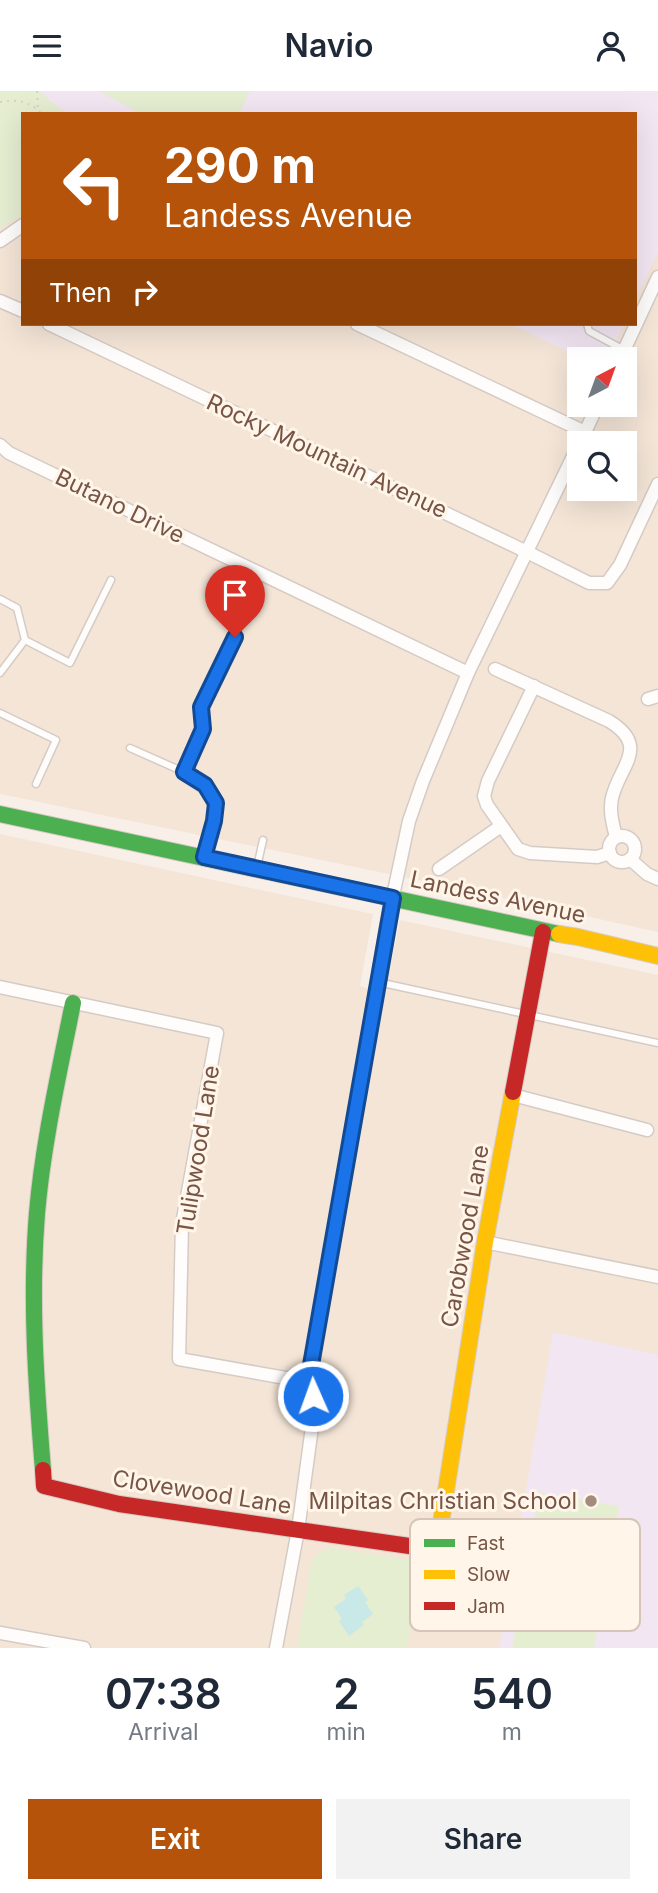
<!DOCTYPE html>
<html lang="en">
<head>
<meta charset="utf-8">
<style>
	:root { --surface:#fff; --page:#f2f2f3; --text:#1f2937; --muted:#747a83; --accent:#b45309 }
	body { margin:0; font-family:Inter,sans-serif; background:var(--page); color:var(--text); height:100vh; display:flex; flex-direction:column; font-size:26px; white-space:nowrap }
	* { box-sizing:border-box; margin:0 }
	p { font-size:23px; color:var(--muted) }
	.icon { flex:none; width:38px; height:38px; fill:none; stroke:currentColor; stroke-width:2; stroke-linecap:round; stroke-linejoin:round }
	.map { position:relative; height:1557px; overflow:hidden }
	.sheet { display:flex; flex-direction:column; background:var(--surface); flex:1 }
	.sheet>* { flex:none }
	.guide { position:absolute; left:21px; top:21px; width:616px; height:214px; border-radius:0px; box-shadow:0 7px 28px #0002; background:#b45309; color:#fff; overflow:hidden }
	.needle { width:46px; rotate:41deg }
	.controls { position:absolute; left:567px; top:256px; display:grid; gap:14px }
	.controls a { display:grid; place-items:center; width:70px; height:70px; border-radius:0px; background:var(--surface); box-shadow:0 7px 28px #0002; font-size:35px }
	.pin { position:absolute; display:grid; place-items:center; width:60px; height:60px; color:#fff; margin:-72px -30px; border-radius:50% 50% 50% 0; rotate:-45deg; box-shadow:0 0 7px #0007 }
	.pin .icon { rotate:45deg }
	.me { position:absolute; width:77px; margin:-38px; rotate:358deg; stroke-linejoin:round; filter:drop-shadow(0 0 5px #0008) }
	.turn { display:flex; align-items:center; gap:24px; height:147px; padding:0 28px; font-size:32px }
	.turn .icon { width:91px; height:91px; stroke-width:2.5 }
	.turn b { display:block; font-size:49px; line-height:60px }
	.then { display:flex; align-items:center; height:66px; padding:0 28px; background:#0003; gap:14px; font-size:26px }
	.eta { display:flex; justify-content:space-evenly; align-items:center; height:119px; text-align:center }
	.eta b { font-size:42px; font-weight:600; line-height:49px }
	.action { display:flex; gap:14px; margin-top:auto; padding:14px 28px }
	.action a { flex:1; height:80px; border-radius:0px; background:var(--accent); color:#fff; font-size:28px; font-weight:600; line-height:80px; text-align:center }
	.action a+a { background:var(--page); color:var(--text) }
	header { display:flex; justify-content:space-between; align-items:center; height:91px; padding:0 28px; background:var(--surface); font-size:32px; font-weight:600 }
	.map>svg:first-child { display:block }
	.residential { fill:#f4e5d7; fill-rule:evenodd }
	.education { fill:#f2e6f2 }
	.green { fill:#e5eed1 }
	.water { fill:#c9e8e8 }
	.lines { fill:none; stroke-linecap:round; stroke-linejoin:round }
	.lane-casing { stroke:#d5cbc5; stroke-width:9 }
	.street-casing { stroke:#d5cbc5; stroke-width:15 }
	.fast-casing { stroke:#d6cbc4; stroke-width:18 }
	.slow-casing { stroke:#d6cbc4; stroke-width:18 }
	.jam-casing { stroke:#d6cbc4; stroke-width:18 }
	.path { stroke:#dad0cb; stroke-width:2; stroke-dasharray:2 5; stroke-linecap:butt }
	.lane { stroke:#fefdfc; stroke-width:6 }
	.street { stroke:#fefdfc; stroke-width:12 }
	.fast { stroke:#4caf50; stroke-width:16 }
	.slow { stroke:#ffc107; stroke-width:16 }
	.jam { stroke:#c62828; stroke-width:16 }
	.route-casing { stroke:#114b97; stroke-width:18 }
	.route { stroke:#1a73e8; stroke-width:12 }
	.poi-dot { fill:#a48b7f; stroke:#fff5e9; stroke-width:2.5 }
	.labels { text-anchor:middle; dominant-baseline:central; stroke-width:6; stroke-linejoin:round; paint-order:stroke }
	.street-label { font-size:23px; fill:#775446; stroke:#fff5e9 }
	.poi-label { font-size:23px; fill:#775446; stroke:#fff5e9; text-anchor:end }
	.key { fill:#fff5e9; stroke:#d6c5b8; stroke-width:2 }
	.key-label { font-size:19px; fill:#775446 }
</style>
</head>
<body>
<header><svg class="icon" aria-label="menu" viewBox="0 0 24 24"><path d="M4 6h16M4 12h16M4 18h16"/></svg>Navio<svg class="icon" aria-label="person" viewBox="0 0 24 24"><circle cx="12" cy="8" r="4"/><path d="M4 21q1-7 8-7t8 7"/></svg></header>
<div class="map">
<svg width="658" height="1557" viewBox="0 0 658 1557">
	<rect width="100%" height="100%" fill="#f8f0e8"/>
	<g class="residential">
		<path d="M 0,0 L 658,0 L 658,841 L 462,798 L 0,703 ZM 23,23 L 635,23 L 635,233 L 23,233 ZM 579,268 L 625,268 L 625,313 L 579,313 ZM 579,352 L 625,352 L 625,397 L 579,397 Z"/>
		<polygon points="0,743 373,823 360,895 385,903 400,829 658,884 658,1557 0,1557"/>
	</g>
	<g class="education">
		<polygon points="39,0 658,0 658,161 635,209 635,23 70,23 60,18"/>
		<polygon points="510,233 624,233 607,268 583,268"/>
		<polygon points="553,1241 658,1264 658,1557 499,1557"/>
	</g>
	<g class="green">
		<polygon points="0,0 39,0 60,18 61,23 23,23 23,123 0,137"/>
		<polygon points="99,0 250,0 239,23 141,23"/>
		<polygon points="539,1401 619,1415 594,1557 512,1557"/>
		<polygon points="328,1456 422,1471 407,1557 297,1557 312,1468"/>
	</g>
	<polygon class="water" points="358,1495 368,1509 365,1511 373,1523 362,1531 364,1534 349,1545 339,1530 342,1528 334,1516 346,1508 344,1504"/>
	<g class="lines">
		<defs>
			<g id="lane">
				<polyline points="587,233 589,240 624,259"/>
				<polyline points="0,508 17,517 25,549 70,572 111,489"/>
				<polyline points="0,582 25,549"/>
				<polyline points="0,622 56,649 36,693"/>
				<polyline points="130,657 184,681"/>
				<polyline points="216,712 205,694 184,681 203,638 201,616 235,546"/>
				<polyline points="257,776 263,749"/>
				<polyline points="378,891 658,952"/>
			</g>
			<g id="street">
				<polyline points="0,150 23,134"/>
				<polyline points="0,210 23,220"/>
				<polyline points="49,233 527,461 589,492 607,492 620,474 658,393"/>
				<polyline points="357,233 585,341"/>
				<polyline points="620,268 658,186"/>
				<polyline points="582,348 598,313"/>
				<polyline points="0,354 9,362 468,582"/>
				<path d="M 495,578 L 609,630 C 651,656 619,675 612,707 C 609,720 613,734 616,746"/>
				<polyline points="534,595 488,690 484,705 487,714 518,758 530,762 597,766 610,762"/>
				<polyline points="648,608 658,605"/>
				<circle cx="622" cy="758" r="13"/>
				<polyline points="204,766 214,730 216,712"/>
				<polyline points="630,768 647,783 658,788"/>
				<polyline points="439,778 501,735"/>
				<polyline points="0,896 217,942 182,1133 179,1268 308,1291"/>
				<polyline points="513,1004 647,1039"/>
				<polyline points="485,1151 658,1186"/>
				<polyline points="0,1542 84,1557"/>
				<polyline points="276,1557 298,1439 315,1314 308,1291 387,833 409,730 423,690 468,582 579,353"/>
			</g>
			<g id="fast">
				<polyline points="0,723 559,843"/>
				<path d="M 43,1379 C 36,1293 30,1208 37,1122 C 43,1052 59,982 73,912"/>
			</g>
			<g id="slow">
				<polyline points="559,843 578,846 658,865"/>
				<polyline points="438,1451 485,1151 513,1001"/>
			</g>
			<g id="jam">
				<polyline points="513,1001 543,841"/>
				<polyline points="43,1379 44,1395 119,1413 437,1459 438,1451"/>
			</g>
		</defs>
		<use href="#lane" class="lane-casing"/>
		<use href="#street" class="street-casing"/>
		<use href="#fast" class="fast-casing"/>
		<use href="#slow" class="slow-casing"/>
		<use href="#jam" class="jam-casing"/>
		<g class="path">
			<polyline points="37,0 38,16"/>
			<path d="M 0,11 C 17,8 30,10 42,23"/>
		</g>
		<use href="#lane" class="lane"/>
		<use href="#street" class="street"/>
		<use href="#fast" class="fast"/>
		<use href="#slow" class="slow"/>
		<use href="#jam" class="jam"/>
	</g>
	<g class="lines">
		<defs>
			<polyline id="route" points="235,546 201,616 203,638 184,681 205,694 216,712 214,730 204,766 393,807 308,1291 313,1305"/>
		</defs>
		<use href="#route" class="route-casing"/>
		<use href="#route" class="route"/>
	</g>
	<circle class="poi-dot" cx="591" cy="1410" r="7"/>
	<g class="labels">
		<g class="street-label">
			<text transform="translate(327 365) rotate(25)">Rocky Mountain Avenue</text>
			<text transform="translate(120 415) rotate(26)">Butano Drive</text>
			<text transform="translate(498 806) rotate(12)">Landess Avenue</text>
			<text transform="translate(198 1059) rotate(-81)">Tulipwood Lane</text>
			<text transform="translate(465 1145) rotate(-80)">Carobwood Lane</text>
			<text transform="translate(202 1401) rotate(9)">Clovewood Lane</text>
		</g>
		<g class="poi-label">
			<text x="577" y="1410">Milpitas Christian School</text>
		</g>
	</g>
	<rect x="410" y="1428" width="230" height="112" rx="10" class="key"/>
	<rect x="424" y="1448" width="31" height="8" fill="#4caf50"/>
	<rect x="424" y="1479" width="31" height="9" fill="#ffc107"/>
	<rect x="424" y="1511" width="31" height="8" fill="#c62828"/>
	<g class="key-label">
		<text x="467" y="1459">Fast</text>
		<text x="467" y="1490">Slow</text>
		<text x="467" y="1522">Jam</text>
	</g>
</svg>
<div class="controls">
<a><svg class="needle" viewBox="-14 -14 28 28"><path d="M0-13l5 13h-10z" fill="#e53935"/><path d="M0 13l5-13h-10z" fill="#747a83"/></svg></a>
<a><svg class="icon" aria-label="search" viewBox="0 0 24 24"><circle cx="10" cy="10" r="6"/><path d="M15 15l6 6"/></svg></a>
</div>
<div class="pin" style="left:235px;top:546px;background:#d93025"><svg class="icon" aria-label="arrive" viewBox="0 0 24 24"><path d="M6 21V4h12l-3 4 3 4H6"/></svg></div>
<svg class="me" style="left:313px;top:1305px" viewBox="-20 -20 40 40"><circle r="17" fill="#1a73e8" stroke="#fff" stroke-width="3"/><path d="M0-11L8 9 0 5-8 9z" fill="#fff"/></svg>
<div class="guide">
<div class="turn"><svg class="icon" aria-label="left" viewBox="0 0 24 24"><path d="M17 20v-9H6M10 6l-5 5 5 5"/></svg><div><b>290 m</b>Landess Avenue</div></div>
<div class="then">Then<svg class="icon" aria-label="right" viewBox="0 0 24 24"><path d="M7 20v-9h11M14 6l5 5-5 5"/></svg></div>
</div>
</div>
<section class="sheet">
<div class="eta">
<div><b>07:38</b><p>Arrival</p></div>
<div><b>2</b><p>min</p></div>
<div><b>540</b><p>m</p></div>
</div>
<div class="action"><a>Exit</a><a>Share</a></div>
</section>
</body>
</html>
